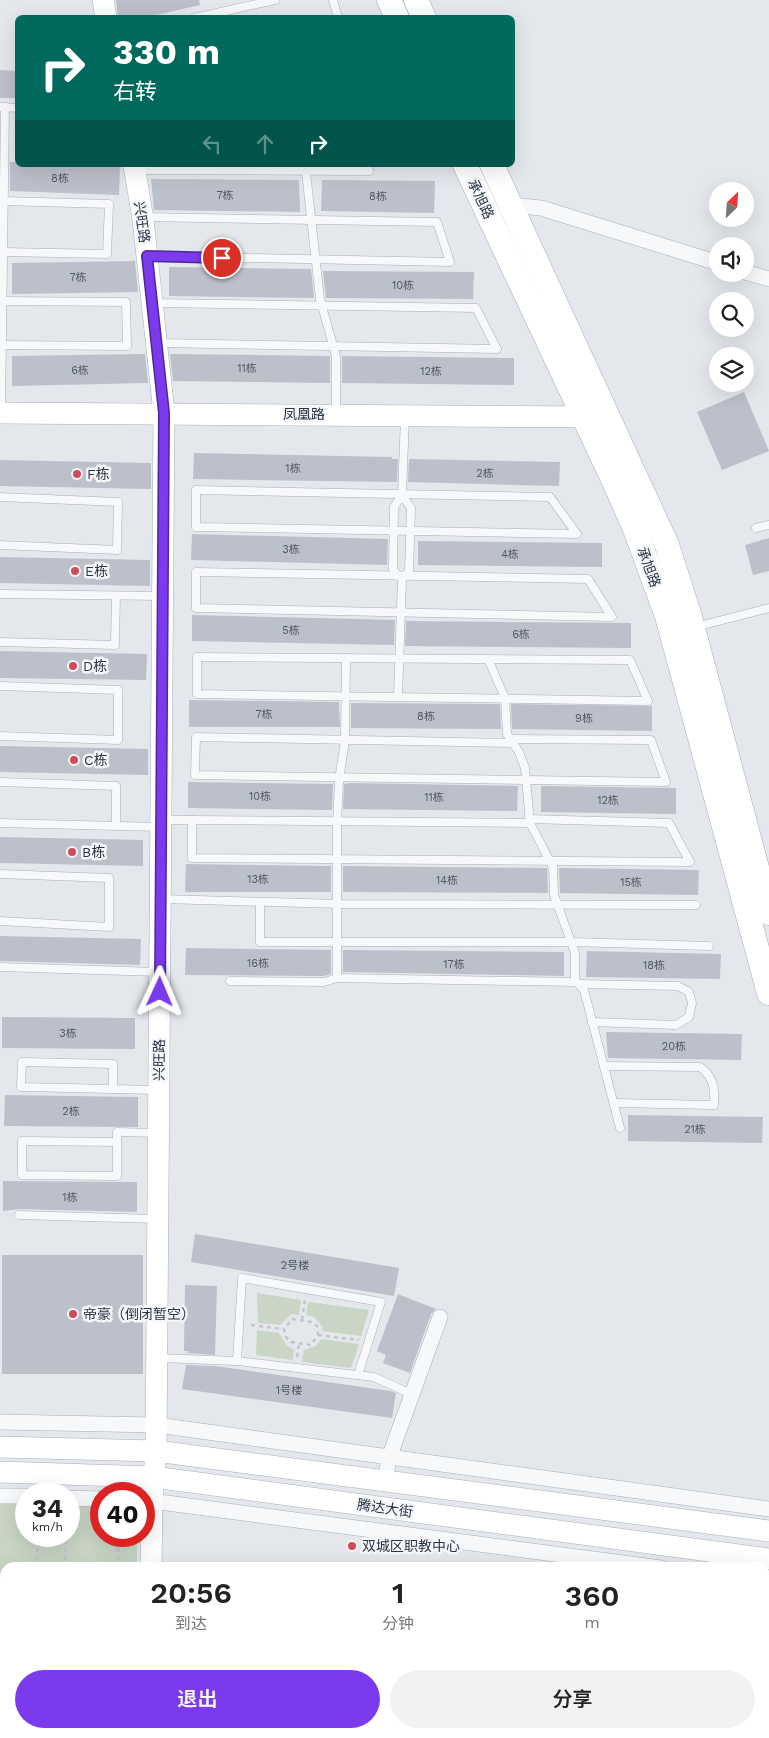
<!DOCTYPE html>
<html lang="zh">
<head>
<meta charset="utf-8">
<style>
	:root { --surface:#fff; --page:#f2f2f2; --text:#222; --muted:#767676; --accent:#7c3aed }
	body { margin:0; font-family:"Work Sans","Noto Sans SC",sans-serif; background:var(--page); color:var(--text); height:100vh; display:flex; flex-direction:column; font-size:19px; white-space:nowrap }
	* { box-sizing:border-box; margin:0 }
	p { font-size:16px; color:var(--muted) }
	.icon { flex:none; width:28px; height:28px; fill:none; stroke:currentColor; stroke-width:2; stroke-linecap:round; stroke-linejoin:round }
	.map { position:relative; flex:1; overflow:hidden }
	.drawer { position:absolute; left:0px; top:1562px; width:770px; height:176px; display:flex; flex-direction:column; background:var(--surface); border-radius:15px 15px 0 0; box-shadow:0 5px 20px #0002 }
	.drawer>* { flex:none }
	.guide { position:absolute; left:15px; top:15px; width:500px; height:152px; border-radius:8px; box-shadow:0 5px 20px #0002; background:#00695c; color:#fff; overflow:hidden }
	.needle { width:32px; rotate:25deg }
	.controls { position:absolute; left:709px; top:182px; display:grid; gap:10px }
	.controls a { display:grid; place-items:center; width:45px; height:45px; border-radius:50%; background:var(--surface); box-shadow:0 5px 20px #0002; font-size:25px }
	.speed { position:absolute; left:15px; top:1482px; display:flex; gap:10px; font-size:25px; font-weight:700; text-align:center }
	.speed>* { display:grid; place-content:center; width:65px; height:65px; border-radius:50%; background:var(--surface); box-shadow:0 5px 20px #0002; line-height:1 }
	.speed small { font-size:12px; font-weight:400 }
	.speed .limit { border:8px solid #d22; background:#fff; color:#111 }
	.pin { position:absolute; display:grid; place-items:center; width:42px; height:42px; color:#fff; margin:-21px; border:2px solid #fff; border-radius:50%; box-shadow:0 1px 5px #0007 }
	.me { position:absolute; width:55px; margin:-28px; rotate:1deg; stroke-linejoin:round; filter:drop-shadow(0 0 4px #0008) }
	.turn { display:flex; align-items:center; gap:18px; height:105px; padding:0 15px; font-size:22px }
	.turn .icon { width:65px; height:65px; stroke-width:2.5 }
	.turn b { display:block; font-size:35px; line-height:42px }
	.lanes { display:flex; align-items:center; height:48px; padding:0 15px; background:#0003; justify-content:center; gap:25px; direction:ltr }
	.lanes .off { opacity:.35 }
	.eta { display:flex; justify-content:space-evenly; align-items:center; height:85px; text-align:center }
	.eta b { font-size:30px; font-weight:600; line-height:35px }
	.button { display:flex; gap:10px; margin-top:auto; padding:10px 15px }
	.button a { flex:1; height:58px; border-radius:30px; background:var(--accent); color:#fff; font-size:20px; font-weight:600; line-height:58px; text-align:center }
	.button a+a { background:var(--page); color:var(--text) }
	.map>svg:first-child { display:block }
	.green { fill:#c9d6c5 }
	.building { fill:#bbc0ca }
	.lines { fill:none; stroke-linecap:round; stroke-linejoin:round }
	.lane-casing { stroke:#a9aeb7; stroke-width:9 }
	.street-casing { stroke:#a9aeb7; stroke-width:16 }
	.secondary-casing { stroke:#a9aeb7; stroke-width:22 }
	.primary-casing { stroke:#a3abb8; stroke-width:25 }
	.path { stroke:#c2c5cb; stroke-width:2.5; stroke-dasharray:4 4; stroke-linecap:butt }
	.lane { stroke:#f7f8fa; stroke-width:8 }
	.street { stroke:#f7f8fa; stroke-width:15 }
	.secondary { stroke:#fff; stroke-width:21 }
	.primary { stroke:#fff; stroke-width:24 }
	.route-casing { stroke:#51269a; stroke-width:12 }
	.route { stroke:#7c3aed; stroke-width:9 }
	.poi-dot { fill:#d1495b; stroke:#f4f6f9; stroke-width:2 }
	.labels { text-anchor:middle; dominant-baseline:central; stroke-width:5; stroke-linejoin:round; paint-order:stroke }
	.number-label { font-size:11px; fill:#4f5766 }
	.street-label { font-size:14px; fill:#2b3445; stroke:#f4f6f9 }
	.poi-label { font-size:14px; fill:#2b3445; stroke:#f4f6f9; text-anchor:start }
</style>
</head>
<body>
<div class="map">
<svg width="769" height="1738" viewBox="0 0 769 1738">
	<rect width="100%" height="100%" fill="#e4e7ec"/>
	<g class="green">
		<polygon points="257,1293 301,1300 299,1315 291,1314 280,1325 258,1323"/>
		<polygon points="308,1302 369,1310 361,1336 322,1331 323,1327 314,1317 306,1315"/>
		<polygon points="257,1330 279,1333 287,1346 294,1349 293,1360 256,1355"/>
		<polygon points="321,1339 359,1344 351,1368 302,1362 304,1350 316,1346"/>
		<polygon points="0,1502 26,1503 26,1536 69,1536 69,1504 101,1505 101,1536 137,1536 137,1567 5,1568 5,1734 136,1734 136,1738 0,1738"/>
		<rect x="171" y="1734" width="116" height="4"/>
	</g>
	<g class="building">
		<polygon points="116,0 199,0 200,5 143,18 118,18"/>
		<polygon points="0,70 18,71 18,98 0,98"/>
		<polygon points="10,162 18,162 18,165 120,165 119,195 10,191"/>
		<polygon points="151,179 299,180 300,212 154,210"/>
		<polygon points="322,180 435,181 434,213 321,211"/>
		<polygon points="135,261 138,292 12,294 12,263"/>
		<polygon points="169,267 311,269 314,298 169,296"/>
		<polygon points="323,271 474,272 473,299 326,298"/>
		<polygon points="145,354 148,383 12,386 12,356"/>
		<polygon points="170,354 330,356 330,383 173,381"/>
		<polygon points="342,356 514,358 514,385 342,383"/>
		<polygon points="744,392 769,451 722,470 697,412"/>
		<polygon points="194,453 392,457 392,459 398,459 397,482 193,479"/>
		<polygon points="409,459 560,462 559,486 408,482"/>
		<polygon points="0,460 151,463 151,489 0,486"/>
		<polygon points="192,534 388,539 387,565 191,560"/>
		<polygon points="769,538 769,571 753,575 745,545"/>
		<polygon points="418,541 602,543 602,567 418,565"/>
		<polygon points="0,557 150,560 150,586 0,583"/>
		<polygon points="192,615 395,620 394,645 192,641"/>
		<polygon points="406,621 631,623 631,648 405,646"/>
		<polygon points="0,651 147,654 146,680 0,678"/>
		<polygon points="189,700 339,702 340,727 189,727"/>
		<polygon points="351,703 500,704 501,729 351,728"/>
		<polygon points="511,704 652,706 652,731 512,729"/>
		<polygon points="0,746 148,749 148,775 0,772"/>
		<polygon points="188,782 333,784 332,809 332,810 188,808"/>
		<polygon points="350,783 518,786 517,811 343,809 344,784"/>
		<polygon points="541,786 676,788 676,814 541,812"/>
		<polygon points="0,837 143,840 143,866 0,863"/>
		<polygon points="186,864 331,866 331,892 185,892"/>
		<polygon points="343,866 547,868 548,893 343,892"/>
		<polygon points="559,868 699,870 698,895 560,893"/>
		<polygon points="0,936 141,939 140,965 0,961"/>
		<polygon points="186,948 331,950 331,974 323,976 185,975"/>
		<polygon points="343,950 564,952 564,976 343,972"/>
		<polygon points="587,951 721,954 720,979 586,977"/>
		<polygon points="2,1017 135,1018 135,1049 2,1048"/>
		<polygon points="606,1032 742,1034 741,1060 608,1058"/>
		<polygon points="5,1095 138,1097 138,1127 4,1126"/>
		<polygon points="628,1115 763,1117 762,1143 628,1141"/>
		<polygon points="3,1181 137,1182 137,1212 19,1209 3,1211"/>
		<polygon points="195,1234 399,1268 394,1296 191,1262"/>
		<rect x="2" y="1255" width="141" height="119"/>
		<polygon points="185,1285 217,1286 215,1355 187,1353 188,1351 184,1351"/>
		<polygon points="398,1294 436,1309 431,1314 410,1373 383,1363 386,1355 377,1351"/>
		<polygon points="186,1365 215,1366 390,1391 396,1393 392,1418 182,1389"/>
	</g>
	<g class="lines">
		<defs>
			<g id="lane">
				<polyline points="333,0 338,18"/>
				<polyline points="194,18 275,0"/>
				<polyline points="0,107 18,108"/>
				<polyline points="136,170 369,171 366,165"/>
				<polyline points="306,172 320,299 336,356 336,415"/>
				<polyline points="144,217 437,222 450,262 148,256"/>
				<polyline points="3,252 107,254 109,204 3,201"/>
				<polyline points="0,301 126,302 127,346 0,345"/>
				<polyline points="154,303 476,308 497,349 159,343"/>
				<polyline points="1,411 5,107"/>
				<polygon points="196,490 550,497 577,534 196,527"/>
				<polyline points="402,495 405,417"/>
				<polyline points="0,497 118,502 117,550 0,545"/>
				<polyline points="756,528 769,525"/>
				<polygon points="196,572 588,579 612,617 196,608"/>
				<polyline points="0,594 161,596"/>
				<polyline points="695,627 769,608"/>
				<polyline points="0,642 115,645 116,596"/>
				<polygon points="197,657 630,660 648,701 197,694"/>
				<polyline points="488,659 505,698 507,734 519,752 525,768 530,823 553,867 554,895 575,953 575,980 584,990 620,1128"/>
				<polyline points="0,686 118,690 118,740 0,736"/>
				<polyline points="398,697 402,579 409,571 411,508 402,495 394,507 393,569 398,576"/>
				<polyline points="510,739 651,740 666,782 195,775 196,737 513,743"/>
				<polyline points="0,782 116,786 116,826"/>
				<polyline points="529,819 669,823 690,862 192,858 192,820 530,823"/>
				<polyline points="162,820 192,820"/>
				<polyline points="0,823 159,827"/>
				<polyline points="0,874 109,878 109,927 0,921"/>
				<polyline points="163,899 338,904 696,905"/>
				<polyline points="260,902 260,942 571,942 709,946"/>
				<polyline points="0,967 158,972"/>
				<polyline points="337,978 337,824 339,780 345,741 346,658"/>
				<polyline points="230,981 324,982 337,978 576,982"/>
				<polyline points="579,984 678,986 689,992 692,1003 689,1017 676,1025 592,1022"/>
				<path d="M 604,1066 L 700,1067 C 714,1077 715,1089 714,1105 L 614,1103"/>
				<polyline points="113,1089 113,1064 22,1062 21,1087 157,1090"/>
				<polyline points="117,1142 22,1141 22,1175 117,1176 117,1132 157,1133"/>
				<polyline points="19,1215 156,1219"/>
				<polyline points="159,1358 237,1361 374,1377 411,1394"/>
				<polyline points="237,1361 242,1278 381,1302 358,1375"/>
			</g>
			<g id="street">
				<polyline points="511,205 541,208 718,263"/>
				<polyline points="745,272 769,279"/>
				<polyline points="0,1422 157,1425 769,1509"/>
				<polyline points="385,1481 389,1458 440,1317"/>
				<polyline points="0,1496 26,1496"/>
				<polyline points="69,1498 101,1499"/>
				<polyline points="144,1500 661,1568"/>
				<polyline points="765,1580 769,1581"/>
			</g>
			<g id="secondary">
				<polyline points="103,0 106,18"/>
				<polyline points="134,165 143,219 164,413 156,1451 152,1500 151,1568"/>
				<polyline points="0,413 600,417"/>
				<polyline points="0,1447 156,1451 769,1531"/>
				<polyline points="0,1472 153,1477 769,1559"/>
				<polyline points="151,1738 151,1734"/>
			</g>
			<g id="primary">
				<polyline points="389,0 397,18"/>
				<polyline points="416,0 424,18"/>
				<polyline points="465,165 617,488 635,529 667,616 769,993"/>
				<polyline points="492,165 667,545 690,617 769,913"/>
			</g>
		</defs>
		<use href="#lane" class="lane-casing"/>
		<use href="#street" class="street-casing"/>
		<use href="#secondary" class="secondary-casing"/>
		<use href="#primary" class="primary-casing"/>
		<g class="path">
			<polygon points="292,1319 311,1322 317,1326 318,1335 311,1345 291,1342 286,1337 284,1329"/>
			<polyline points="302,1320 305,1299"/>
			<polyline points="251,1325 284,1329"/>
			<polyline points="318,1335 359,1340"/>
			<polyline points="297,1357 299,1343"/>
			<polyline points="36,1568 38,1536"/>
			<polyline points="65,1568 66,1536"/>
			<polyline points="118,1568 119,1536"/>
			<polyline points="0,1594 5,1594"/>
			<polyline points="0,1664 5,1665"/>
			<polyline points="0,1731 5,1731"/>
			<polyline points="117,1734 117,1738"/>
		</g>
		<use href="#lane" class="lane"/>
		<use href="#street" class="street"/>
		<use href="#secondary" class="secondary"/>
		<use href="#primary" class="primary"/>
	</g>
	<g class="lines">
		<defs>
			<polyline id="route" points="160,992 164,413 147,256 222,258"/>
		</defs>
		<use href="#route" class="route-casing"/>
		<use href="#route" class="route"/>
	</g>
	<g class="poi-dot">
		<circle cx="77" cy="474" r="5"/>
		<circle cx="75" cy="571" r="5"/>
		<circle cx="73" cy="666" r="5"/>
		<circle cx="74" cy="760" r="5"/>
		<circle cx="72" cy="852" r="5"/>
		<circle cx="73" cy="1314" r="5"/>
		<circle cx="352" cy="1546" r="5"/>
	</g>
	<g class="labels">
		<g class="number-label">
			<text x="60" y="178">8栋</text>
			<text x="225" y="195">7栋</text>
			<text x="378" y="196">8栋</text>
			<text x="78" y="277">7栋</text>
			<text x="403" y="285">10栋</text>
			<text x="247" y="368">11栋</text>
			<text x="80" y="370">6栋</text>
			<text x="431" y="371">12栋</text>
			<text x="293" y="468">1栋</text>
			<text x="485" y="473">2栋</text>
			<text x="291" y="549">3栋</text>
			<text x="510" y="554">4栋</text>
			<text x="291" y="630">5栋</text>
			<text x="521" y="634">6栋</text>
			<text x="264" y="714">7栋</text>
			<text x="426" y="716">8栋</text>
			<text x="584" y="718">9栋</text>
			<text x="260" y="796">10栋</text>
			<text x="434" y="797">11栋</text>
			<text x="608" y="800">12栋</text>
			<text x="258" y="879">13栋</text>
			<text x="447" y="880">14栋</text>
			<text x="631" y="882">15栋</text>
			<text x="258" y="963">16栋</text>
			<text x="454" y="964">17栋</text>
			<text x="654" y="965">18栋</text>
			<text x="68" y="1033">3栋</text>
			<text x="674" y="1046">20栋</text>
			<text x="71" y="1111">2栋</text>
			<text x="695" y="1129">21栋</text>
			<text x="70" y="1197">1栋</text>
			<text x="295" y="1265">2号楼</text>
			<text x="289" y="1390">1号楼</text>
		</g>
		<g class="street-label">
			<text transform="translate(481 199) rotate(65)">承旭路</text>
			<text transform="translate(142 222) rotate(82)">兴旺路</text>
			<text x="304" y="414">凤凰路</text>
			<text transform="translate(649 567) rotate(70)">承旭路</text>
			<text transform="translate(159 1060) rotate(-89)">兴旺路</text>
			<text transform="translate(385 1508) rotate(8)">腾达大街</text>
		</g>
		<g class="poi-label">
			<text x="87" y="474">F栋</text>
			<text x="85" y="571">E栋</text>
			<text x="83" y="666">D栋</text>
			<text x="84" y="760">C栋</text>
			<text x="82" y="852">B栋</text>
			<text x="83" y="1314">帝豪（倒闭暂空）</text>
			<text x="362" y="1546">双城区职教中心</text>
		</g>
	</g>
</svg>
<div class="controls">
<a><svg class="needle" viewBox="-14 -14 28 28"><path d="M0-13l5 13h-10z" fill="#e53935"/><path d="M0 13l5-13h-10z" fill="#767676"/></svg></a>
<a><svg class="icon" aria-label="sound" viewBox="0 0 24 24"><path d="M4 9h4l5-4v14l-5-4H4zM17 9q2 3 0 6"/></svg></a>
<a><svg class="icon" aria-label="search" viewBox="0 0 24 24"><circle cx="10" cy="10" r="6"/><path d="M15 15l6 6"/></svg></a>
<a><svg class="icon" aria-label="layers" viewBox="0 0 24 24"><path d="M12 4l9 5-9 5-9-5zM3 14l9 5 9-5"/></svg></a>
</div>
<div class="speed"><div>34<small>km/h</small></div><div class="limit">40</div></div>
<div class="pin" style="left:222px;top:258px;background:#d93025"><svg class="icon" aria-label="arrive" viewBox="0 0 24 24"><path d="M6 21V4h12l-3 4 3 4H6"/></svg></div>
<svg class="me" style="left:160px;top:992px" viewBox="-20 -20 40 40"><path d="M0-17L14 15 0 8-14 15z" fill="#7c3aed" stroke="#fff" stroke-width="4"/></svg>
<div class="guide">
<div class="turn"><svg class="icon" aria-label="right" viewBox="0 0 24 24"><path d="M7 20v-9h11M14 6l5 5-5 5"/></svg><div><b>330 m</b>右转</div></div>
<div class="lanes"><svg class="icon off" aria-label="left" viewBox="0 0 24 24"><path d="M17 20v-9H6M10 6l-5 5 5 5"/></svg><svg class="icon off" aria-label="ahead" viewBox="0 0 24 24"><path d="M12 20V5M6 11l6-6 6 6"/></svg><svg class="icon" aria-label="right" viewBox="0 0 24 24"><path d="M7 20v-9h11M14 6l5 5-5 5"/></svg></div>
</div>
<section class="drawer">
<div class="eta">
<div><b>20:56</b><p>到达</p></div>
<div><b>1</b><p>分钟</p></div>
<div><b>360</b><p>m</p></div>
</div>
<div class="button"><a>退出</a><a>分享</a></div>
</section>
</div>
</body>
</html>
